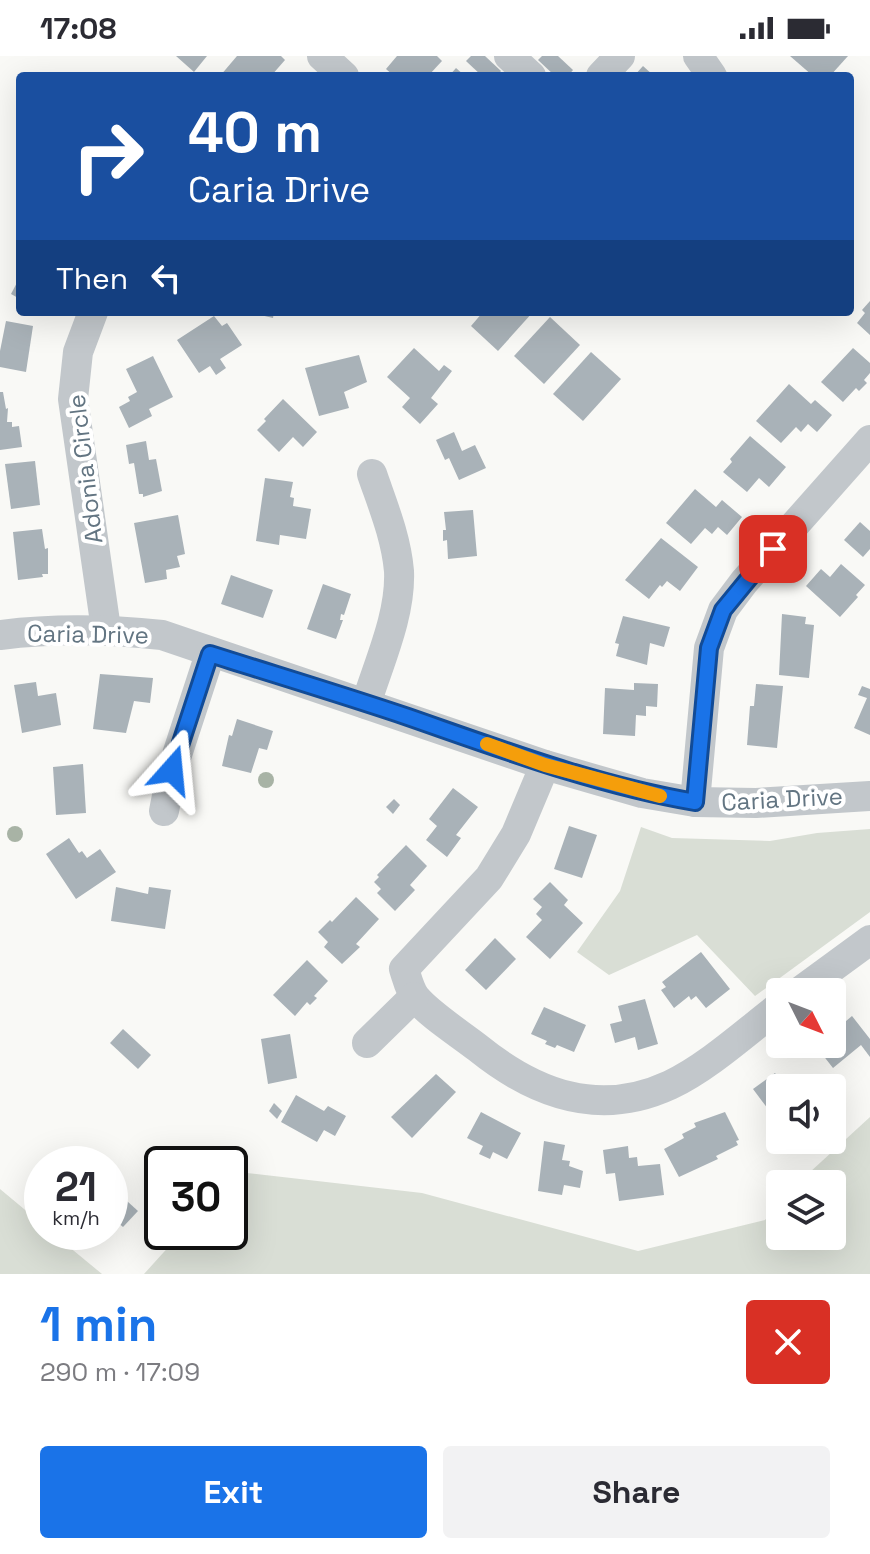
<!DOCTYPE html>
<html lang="en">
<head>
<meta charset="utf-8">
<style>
	:root { --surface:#fff; --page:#f2f2f3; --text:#2b2b33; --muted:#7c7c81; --accent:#1a73e8 }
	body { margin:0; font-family:"Space Grotesk",sans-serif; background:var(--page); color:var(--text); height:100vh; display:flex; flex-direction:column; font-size:30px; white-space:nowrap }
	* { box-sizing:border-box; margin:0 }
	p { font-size:26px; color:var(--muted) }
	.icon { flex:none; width:44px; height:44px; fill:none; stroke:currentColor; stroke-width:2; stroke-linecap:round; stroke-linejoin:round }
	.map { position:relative; height:1218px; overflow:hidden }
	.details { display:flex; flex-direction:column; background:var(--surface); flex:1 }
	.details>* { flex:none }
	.top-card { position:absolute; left:16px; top:16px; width:838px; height:244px; border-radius:8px; box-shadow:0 8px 32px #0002; background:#1a4fa0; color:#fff; overflow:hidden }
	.needle { width:52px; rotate:132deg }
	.tools { position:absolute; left:766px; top:922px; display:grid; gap:16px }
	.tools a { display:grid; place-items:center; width:80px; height:80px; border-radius:8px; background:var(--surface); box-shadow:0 8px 32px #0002; font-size:40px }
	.speed { position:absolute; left:24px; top:1090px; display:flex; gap:16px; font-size:40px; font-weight:700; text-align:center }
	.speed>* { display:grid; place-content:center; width:104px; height:104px; border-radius:50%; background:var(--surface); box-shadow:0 8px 32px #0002; line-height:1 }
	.speed small { font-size:20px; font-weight:400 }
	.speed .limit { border:4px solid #111; border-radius:12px; background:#fff; color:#111 }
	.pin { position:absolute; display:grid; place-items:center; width:68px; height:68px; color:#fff; margin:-34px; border-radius:16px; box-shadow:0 4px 12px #0006 }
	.me { position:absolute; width:88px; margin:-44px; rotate:18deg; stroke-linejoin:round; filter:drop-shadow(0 0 6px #0008) }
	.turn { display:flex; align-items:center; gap:28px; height:168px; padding:0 40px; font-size:36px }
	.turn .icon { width:104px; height:104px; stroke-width:2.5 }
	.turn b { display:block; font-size:56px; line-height:68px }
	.then { display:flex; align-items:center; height:76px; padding:0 40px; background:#0003; gap:16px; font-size:30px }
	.round { display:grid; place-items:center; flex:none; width:84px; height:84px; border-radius:8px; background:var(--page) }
	.headline { display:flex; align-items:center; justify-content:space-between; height:136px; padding:0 40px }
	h1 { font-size:48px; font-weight:700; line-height:60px; color:var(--accent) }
	.primary-button { display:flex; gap:16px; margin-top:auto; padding:16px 40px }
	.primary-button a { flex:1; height:92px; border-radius:8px; background:var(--accent); color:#fff; font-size:32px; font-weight:700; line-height:92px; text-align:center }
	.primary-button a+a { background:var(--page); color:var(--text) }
	.status { display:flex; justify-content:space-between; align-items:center; height:56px; padding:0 40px; background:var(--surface); direction:ltr }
	.status svg { height:22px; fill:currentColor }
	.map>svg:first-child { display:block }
	.green { fill:#d9ded5 }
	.building { fill:#a9b2b8 }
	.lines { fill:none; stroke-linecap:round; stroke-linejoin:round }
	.minor { stroke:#c2c7cb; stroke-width:30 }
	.tree { fill:#a8b3a5 }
	.route-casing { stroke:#114b97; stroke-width:20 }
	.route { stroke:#1a73e8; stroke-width:14 }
	.slow { stroke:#f59e0b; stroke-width:14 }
	.labels { text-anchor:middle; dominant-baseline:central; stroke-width:8; stroke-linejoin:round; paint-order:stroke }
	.street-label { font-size:24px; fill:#637582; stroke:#fff }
</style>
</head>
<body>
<div class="status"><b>17:08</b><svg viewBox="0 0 49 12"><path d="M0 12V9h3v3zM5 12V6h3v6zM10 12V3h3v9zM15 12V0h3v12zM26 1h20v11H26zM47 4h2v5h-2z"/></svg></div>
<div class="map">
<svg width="870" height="1218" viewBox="0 0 870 1218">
	<rect width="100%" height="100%" fill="#f9f9f6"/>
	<g class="green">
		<polygon points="641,771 672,782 770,785 817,777 870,773 870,856 755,940 697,879 609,919 577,896 620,835"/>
		<polygon points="870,1061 870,1218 144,1218 182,1176 230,1176 230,1124 238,1116 422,1137 638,1195 765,1164 780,1147 780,1180 832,1180 832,1128 797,1128"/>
		<polygon points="0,1133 42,1168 42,1176 51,1176 102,1218 0,1218"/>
	</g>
	<g class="building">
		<polygon points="176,0 207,0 194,16"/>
		<polygon points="237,0 281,0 285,4 271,20 220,20"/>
		<polygon points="397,0 437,0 442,5 428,20 394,20 386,13"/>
		<polygon points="471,0 485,0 501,15 497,20 482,20 466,5"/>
		<polygon points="542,0 558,0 573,14 568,20 555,20 538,4"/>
		<polygon points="790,0 848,0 830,20 813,20"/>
		<polygon points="643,10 654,20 634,20"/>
		<polygon points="456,12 465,20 449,20"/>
		<polygon points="20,221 20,243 11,238"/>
		<polygon points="870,245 870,279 857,267 865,257 862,254"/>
		<polygon points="248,256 274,256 273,262"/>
		<polygon points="483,256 533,256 498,295 471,270"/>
		<polygon points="214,260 222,270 227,267 242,289 220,303 226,312 216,319 210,310 199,317 177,284"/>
		<polygon points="550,261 580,289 544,328 514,300"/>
		<polygon points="6,265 33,270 26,316 0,311 0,295"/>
		<polygon points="414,292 439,315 444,309 452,315 431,342 438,348 420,368 402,351 410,342 387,321"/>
		<polygon points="853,292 870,307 870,317 864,324 867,327 859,335 856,332 843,346 821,326"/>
		<polygon points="591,296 621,323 583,365 553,338"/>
		<polygon points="359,299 367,326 344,336 349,352 319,360 305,312"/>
		<polygon points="153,300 173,341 149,353 152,360 129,372 119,351 130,345 128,341 137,336 126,313"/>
		<polygon points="789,328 811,348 815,344 832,359 817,376 808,368 801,376 796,371 781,387 756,365"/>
		<polygon points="0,336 3,336 6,353 8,352 7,366 12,366 12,371 19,370 22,391 0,394"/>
		<polygon points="283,343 317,376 303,391 293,381 279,396 257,374 266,365 264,363"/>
		<polygon points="454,376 462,395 475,389 486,412 459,424 449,402 445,404 436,384"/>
		<polygon points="750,380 786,411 769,431 759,422 747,436 723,416 732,406 730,403"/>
		<polygon points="146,385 149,404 156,403 162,435 143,441 143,438 139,438 134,407 129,408 126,389"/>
		<polygon points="35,405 40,449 11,453 5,408"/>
		<polygon points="265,422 293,426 290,441 294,442 293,450 311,453 306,483 280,479 279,489 256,485"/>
		<polygon points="695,433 716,451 722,444 742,461 727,479 718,471 712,478 705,472 691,488 666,467"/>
		<polygon points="473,454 477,500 448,503 447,484 443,485 443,474 446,474 444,456"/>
		<polygon points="178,459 185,498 177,500 180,511 166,514 167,523 145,527 134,467"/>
		<polygon points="860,466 870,475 870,493 863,501 844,484"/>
		<polygon points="42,473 45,493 48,492 48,518 42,518 43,521 18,524 13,476"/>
		<polygon points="661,482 698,511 680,535 667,525 662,531 660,529 649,543 625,524"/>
		<polygon points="841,508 865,529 856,539 858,541 840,561 806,530 821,513 830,521"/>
		<polygon points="231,519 273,534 263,562 221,548"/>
		<polygon points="323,528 351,538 344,559 341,558 340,564 343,564 336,583 307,573"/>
		<polygon points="782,558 806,561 805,568 814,569 809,622 779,619"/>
		<polygon points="623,560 670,571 664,591 650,587 647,609 616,600 619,588 615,587"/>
		<polygon points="100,618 153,622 150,647 134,645 126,677 93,673"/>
		<polygon points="36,626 38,640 56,637 61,669 22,677 14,629"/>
		<polygon points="634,627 658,628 657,651 646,650 646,660 636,659 635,680 603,678 605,632 634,634"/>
		<polygon points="756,628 783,630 777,692 747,689 750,650 754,650"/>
		<polygon points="862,630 870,633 870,679 854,672 867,642 858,639"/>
		<polygon points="237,663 273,675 267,694 259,692 251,717 222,710 229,679 232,680"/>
		<polygon points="83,708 86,757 56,759 53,711"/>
		<polygon points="453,732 478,751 456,779 461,782 447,801 426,784 437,770 429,763"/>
		<polygon points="394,743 400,749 393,758 386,751"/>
		<polygon points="569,770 597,779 582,822 554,813"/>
		<polygon points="69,782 79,797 82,795 87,802 100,793 116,816 76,843 46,798"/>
		<polygon points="406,789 427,810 410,829 415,834 395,855 377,837 381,833 374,826 379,821 377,819"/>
		<polygon points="550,826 568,844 564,849 583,867 550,903 526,881 542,864 536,858 542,851 533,843"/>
		<polygon points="116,831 148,838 149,831 171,834 165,873 111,865"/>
		<polygon points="356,841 379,863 356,888 360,891 342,908 324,891 328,886 318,876 330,864 332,866"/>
		<polygon points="495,882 516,903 486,934 465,914"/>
		<polygon points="701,896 730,933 706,952 696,940 691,944 689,940 674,952 661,934 666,931 662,926"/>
		<polygon points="307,904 328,925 314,940 317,942 310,949 307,946 295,960 273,939"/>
		<polygon points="645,943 658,988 638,994 635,981 615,987 610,968 622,965 618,950"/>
		<polygon points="544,951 586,969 574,996 557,989 555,992 545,988 547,985 531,978"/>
		<polygon points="852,960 870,983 870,1001 861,989 833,1012 815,989 832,988 832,970 836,967 839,971"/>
		<polygon points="123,973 151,999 138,1013 110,987"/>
		<polygon points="290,978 297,1022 268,1028 261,983"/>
		<polygon points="775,1017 783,1029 798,1018 809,1032 780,1032 780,1069 753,1033"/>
		<polygon points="436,1018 456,1036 412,1082 391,1061"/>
		<polygon points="296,1039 324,1055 328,1050 346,1060 335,1080 324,1074 317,1086 281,1066"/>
		<polygon points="274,1047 282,1055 277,1063 269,1055"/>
		<polygon points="481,1056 521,1077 507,1103 493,1096 490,1103 479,1098 483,1090 467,1082"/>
		<polygon points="725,1056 739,1084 736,1085 738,1089 716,1100 718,1103 679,1121 664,1093 684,1082 682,1078 696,1071 694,1067"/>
		<polygon points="544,1085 565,1089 562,1104 570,1105 569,1110 583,1115 580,1132 564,1129 562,1139 538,1135"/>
		<polygon points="628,1090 629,1102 637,1101 638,1110 660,1108 664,1139 619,1145 615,1117 606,1118 603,1094"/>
		<polygon points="117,1136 138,1155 123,1171 110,1160 110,1144"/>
	</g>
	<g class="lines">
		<g class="minor">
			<polyline points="322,0 344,20"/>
			<polyline points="509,0 531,20"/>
			<polyline points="698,0 712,20"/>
			<polyline points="601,20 620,0"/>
			<polyline points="93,256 78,296 73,343 106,573"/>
			<path d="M 0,579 C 55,572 107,573 162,579 L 545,709 L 642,737 L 695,746 L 756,747 L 870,740"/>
			<path d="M 366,648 C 379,606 401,559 399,515 C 396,481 383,450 372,418"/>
			<path d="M 545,709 L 516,778 L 489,822 L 404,913 C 407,922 410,935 416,942 C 429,958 460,978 478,992 C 535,1038 599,1062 670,1029 C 708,1011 746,976 780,950"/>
			<polyline points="695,746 709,592 723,554 744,526 870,384"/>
			<polyline points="164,755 172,714 210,598"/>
			<polyline points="799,936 870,884"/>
			<polyline points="367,987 414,941"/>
		</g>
	</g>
	<g class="tree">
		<circle cx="266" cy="724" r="8"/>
		<circle cx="15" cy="778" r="8"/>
	</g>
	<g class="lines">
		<defs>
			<path id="route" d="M 172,714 L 210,598 C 276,619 343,639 408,661 C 503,694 596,729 695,746 L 709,592 L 723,554 L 773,493"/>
		</defs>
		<use href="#route" class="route-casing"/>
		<use href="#route" class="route"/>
		<polyline class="slow" points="487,688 545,709 660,740"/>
	</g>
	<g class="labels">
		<g class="street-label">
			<text transform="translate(85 413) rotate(-97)">Adonia Circle</text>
			<text transform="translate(88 578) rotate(1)">Caria Drive</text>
			<text transform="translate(782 743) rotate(-3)">Caria Drive</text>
		</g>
	</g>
</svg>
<div class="tools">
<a><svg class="needle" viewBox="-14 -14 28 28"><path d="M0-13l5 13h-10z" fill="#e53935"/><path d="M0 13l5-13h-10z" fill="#7c7c81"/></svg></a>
<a><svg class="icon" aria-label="sound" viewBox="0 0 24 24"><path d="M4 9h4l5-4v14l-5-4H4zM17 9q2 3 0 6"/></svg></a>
<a><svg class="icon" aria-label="layers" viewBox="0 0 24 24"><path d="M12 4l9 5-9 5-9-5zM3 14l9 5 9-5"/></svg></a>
</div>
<div class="speed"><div>21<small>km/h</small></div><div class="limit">30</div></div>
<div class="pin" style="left:773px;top:493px;background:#d93025"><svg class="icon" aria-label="arrive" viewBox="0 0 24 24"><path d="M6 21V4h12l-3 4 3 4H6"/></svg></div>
<svg class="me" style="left:172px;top:714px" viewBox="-20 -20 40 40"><path d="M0-17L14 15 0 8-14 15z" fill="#1a73e8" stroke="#fff" stroke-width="4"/></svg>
<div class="top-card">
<div class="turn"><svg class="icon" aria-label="right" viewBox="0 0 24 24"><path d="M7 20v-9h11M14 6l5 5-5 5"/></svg><div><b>40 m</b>Caria Drive</div></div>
<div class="then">Then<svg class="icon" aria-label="left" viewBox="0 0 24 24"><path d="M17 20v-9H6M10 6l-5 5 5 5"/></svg></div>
</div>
</div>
<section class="details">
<div class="headline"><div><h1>1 min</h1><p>290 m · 17:09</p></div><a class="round" style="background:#d93025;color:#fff"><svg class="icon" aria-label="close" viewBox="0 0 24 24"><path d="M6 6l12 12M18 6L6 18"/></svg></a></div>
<div class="primary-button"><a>Exit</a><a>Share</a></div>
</section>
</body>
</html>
